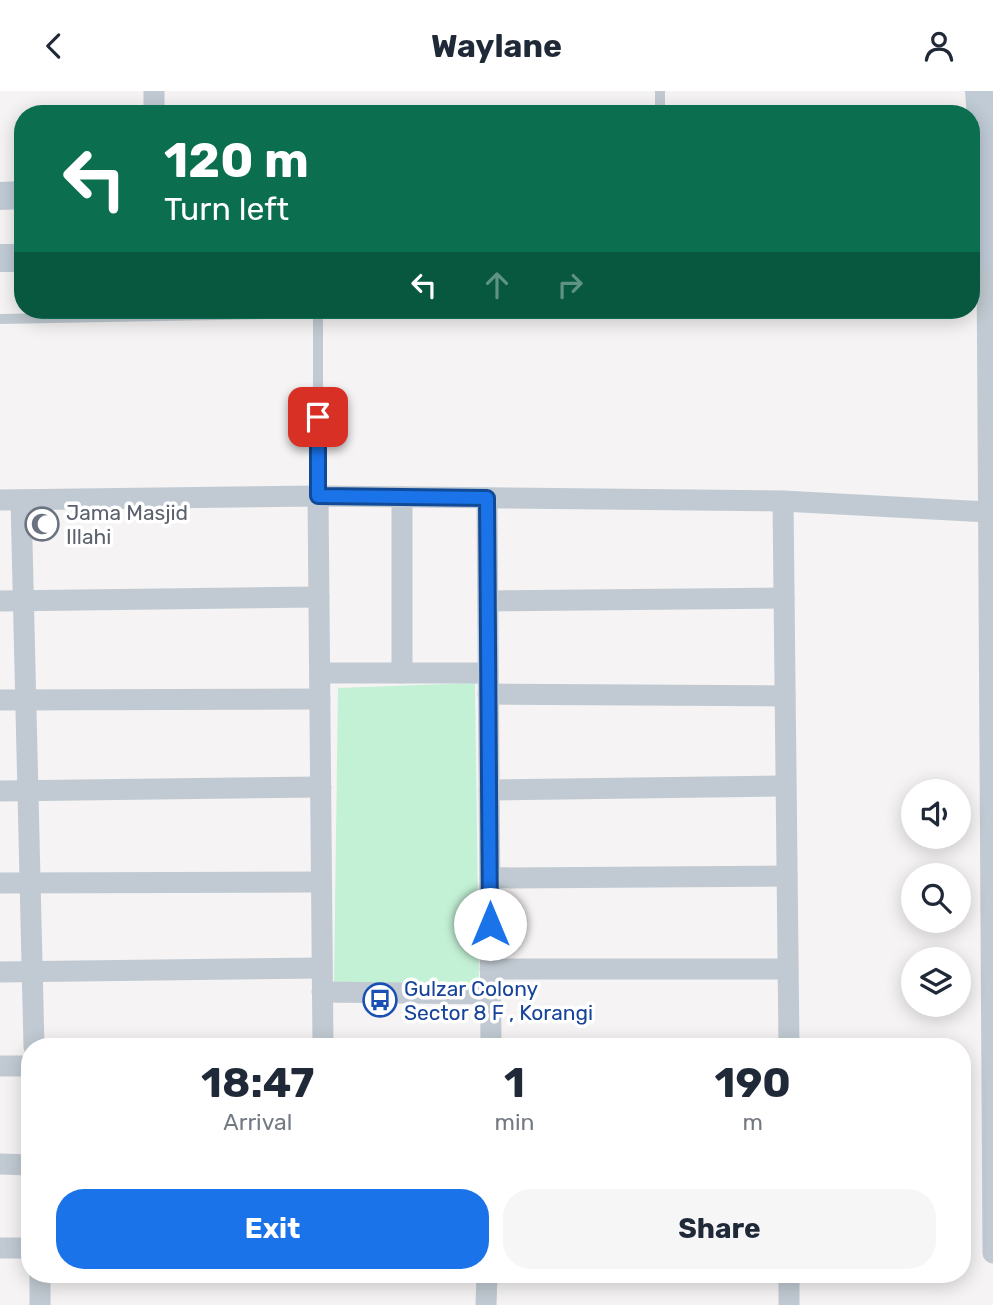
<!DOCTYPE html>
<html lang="en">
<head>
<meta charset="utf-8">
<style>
	:root { --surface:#fff; --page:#f6f6f7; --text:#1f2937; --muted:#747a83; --accent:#1a73e8 }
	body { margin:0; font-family:Rubik,sans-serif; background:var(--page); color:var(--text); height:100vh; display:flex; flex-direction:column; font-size:26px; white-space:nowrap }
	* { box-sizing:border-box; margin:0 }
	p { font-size:23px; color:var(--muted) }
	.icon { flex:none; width:38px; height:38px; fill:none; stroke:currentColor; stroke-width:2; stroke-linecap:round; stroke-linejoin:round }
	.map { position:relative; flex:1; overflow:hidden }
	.panel { position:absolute; left:21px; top:947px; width:950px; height:245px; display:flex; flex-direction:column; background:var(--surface); border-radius:28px; box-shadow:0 4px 18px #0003 }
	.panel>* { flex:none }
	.hud { position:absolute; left:14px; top:14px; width:966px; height:214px; border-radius:28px; box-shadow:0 4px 18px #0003; background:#0b6e4f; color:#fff; overflow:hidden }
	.controls { position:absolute; left:901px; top:688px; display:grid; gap:14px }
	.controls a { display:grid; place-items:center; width:70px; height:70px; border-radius:50%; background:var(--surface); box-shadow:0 4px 18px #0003; font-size:35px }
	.pin { position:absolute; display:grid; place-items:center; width:60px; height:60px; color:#fff; margin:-30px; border-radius:14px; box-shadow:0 4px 10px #0006 }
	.me { position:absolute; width:77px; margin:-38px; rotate:0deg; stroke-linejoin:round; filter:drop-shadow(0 0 5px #0008) }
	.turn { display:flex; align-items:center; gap:24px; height:147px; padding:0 35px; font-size:32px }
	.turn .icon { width:91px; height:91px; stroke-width:2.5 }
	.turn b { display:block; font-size:49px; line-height:60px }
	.lanes { display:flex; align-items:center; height:66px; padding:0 35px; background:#0003; justify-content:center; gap:35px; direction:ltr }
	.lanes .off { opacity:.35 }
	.eta { display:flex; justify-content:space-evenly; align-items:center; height:119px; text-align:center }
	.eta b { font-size:42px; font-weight:700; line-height:49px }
	.action { display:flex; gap:14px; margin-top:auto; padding:14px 35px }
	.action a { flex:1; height:80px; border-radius:28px; background:var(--accent); color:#fff; font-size:28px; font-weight:700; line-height:80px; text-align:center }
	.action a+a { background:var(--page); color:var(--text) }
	header { display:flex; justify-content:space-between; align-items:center; height:91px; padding:0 35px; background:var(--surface); font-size:32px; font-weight:700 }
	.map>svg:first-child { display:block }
	.green { fill:#c3f1d5 }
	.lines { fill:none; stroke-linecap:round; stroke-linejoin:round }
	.lane { stroke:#c1cad2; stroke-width:10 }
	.street { stroke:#c1cad2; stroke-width:21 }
	.secondary { stroke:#c1cbd6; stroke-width:28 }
	.route-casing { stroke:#114b97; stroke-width:18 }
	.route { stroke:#1a73e8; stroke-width:12 }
	.labels { text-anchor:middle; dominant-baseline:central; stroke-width:7; stroke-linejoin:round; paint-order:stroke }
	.worship-label { font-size:21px; fill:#5b616d; stroke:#fff; text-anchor:start }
	.transit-label { font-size:21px; fill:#164399; stroke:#fff; text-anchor:start }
</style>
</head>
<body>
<header><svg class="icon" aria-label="back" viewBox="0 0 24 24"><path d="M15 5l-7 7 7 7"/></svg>Waylane<svg class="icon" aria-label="person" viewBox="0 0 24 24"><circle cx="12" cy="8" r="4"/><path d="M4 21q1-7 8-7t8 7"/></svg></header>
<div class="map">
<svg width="993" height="1214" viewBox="0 0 993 1214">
	<rect width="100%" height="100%" fill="#f5f3f3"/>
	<polygon class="green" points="475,592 479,893 334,892 338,597"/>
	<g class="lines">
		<g class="lane">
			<polyline points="660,0 660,23"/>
			<polyline points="0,228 477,219"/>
			<polyline points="318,405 318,221"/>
		</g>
		<g class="street">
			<polyline points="154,0 154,23"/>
			<polyline points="993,166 987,166 993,1162"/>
			<polyline points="318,405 323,956"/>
			<polyline points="487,407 491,956"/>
			<polyline points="0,409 318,405 783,410 988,421"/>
			<polyline points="21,409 34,956"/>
			<polyline points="783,410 789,956"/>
			<polyline points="0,510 319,506"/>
			<polyline points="488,510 784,507"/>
			<polyline points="320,582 488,582"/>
			<polyline points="402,582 402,406"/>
			<polyline points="488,603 785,605"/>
			<polyline points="0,609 320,608"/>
			<polyline points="489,699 786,695"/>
			<polyline points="0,700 321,696"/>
			<polyline points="490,787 787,785"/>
			<polyline points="0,792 321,791"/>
			<polyline points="490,878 788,878"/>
			<polyline points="0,881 322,877"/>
			<polyline points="322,901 490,903"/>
			<polyline points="0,975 30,975"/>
			<polyline points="0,1073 30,1074"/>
			<polyline points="0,1157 30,1157"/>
			<polyline points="40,1183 40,1214"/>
			<polyline points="486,1214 487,1183"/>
			<polyline points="789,1214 789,1183"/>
		</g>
		<g class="secondary">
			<polyline points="0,105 23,104"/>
			<polyline points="971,166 987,166 987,102 979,0"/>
			<polyline points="0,167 23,167"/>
		</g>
	</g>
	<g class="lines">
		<defs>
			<polyline id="route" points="318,326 318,405 487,407 490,833"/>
		</defs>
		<use href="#route" class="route-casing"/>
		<use href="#route" class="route"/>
	</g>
	<defs>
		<symbol id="mosque-ring" viewBox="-11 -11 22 22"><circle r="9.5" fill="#fff" stroke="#6b7280" stroke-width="1.5"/><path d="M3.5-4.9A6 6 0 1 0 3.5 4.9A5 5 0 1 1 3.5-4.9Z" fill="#6b7280"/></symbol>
		<symbol id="bus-ring" viewBox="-11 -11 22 22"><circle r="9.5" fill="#fff" stroke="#1a4fb4" stroke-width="1.5"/><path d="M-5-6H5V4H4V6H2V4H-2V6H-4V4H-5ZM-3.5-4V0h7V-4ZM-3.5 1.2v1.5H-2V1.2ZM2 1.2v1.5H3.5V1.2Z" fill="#1a4fb4"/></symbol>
	</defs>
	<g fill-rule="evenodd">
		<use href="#mosque-ring" x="23" y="414" width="38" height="38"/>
		<use href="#bus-ring" x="361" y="890" width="38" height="38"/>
	</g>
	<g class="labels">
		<g class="worship-label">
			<text x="66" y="421">Jama Masjid<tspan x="66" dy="24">Illahi</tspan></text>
		</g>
		<g class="transit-label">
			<text x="404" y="897">Gulzar Colony<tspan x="404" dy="24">Sector 8 F , Korangi</tspan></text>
		</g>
	</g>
</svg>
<div class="controls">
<a><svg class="icon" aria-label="sound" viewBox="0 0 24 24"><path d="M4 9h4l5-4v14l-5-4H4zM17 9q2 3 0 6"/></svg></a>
<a><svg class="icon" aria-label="search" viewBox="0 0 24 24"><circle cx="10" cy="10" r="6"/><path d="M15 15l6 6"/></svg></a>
<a><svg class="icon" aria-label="layers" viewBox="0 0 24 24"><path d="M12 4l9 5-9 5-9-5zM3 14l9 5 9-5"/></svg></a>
</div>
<div class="pin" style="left:318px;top:326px;background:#d93025"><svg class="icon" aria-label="arrive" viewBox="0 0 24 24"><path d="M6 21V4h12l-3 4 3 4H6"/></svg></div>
<svg class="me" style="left:490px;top:833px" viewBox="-20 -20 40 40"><circle r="19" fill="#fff"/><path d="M0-13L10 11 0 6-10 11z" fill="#1a73e8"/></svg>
<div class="hud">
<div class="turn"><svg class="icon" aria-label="left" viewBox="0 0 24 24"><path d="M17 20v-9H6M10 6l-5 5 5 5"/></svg><div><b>120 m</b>Turn left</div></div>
<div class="lanes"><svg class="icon" aria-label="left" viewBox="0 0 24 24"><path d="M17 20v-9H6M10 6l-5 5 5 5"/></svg><svg class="icon off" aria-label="ahead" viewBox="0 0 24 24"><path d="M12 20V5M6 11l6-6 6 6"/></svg><svg class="icon off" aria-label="right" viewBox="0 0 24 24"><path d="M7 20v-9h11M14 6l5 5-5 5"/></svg></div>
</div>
<section class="panel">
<div class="eta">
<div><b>18:47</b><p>Arrival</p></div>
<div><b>1</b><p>min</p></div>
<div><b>190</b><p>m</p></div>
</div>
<div class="action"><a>Exit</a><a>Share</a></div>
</section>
</div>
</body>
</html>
